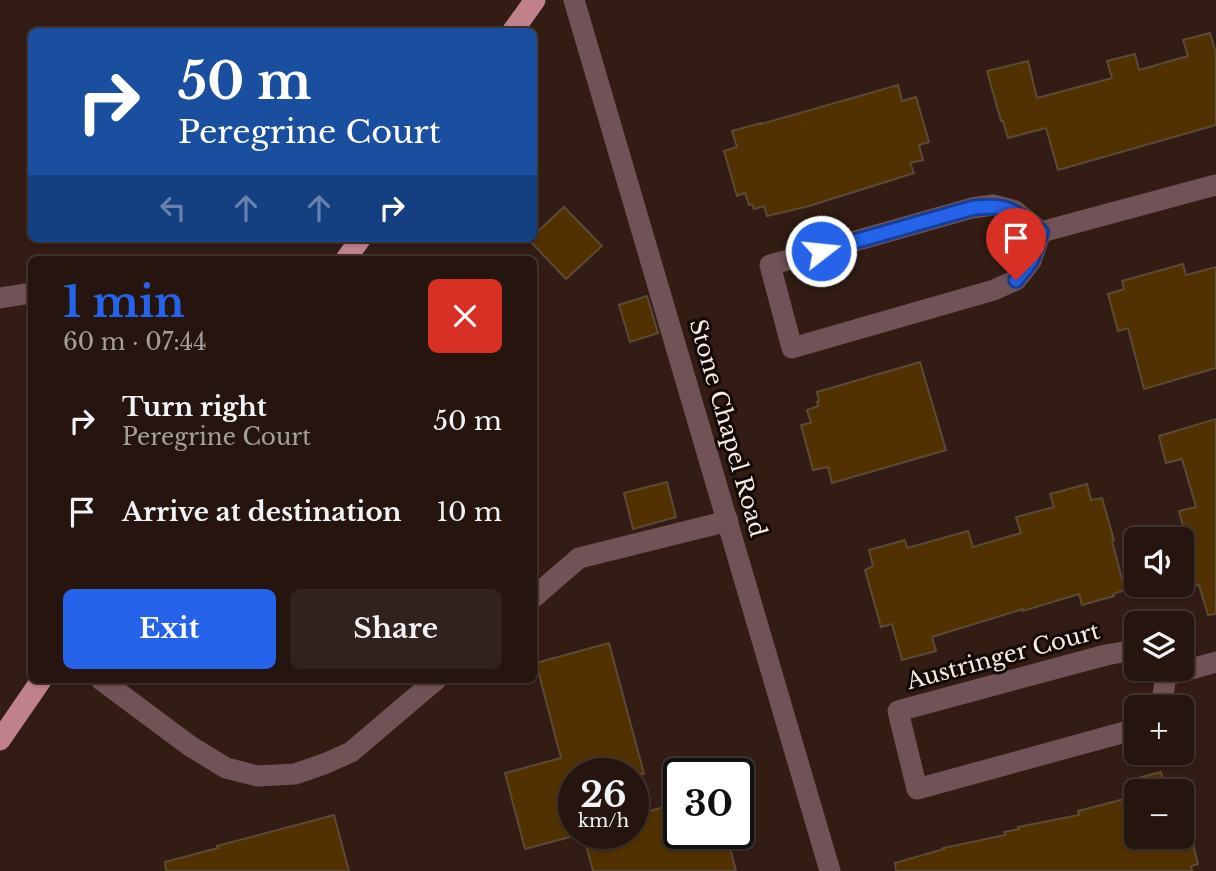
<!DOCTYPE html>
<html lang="en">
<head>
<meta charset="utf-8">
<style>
	:root { --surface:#26150f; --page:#32221d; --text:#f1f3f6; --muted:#a49f9e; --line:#42342f; --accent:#2563eb }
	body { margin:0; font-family:"Libre Baskerville",serif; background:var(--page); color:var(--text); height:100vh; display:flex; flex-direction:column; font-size:26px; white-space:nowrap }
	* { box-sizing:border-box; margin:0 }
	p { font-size:23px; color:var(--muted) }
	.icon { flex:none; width:38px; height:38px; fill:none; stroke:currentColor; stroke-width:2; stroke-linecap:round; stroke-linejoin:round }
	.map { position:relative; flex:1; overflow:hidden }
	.drawer { position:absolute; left:28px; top:256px; width:509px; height:427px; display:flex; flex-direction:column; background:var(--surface); border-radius:10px; box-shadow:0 2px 5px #0004,0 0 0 2px var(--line) }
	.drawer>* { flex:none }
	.banner { position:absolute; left:28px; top:28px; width:509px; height:214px; border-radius:10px; box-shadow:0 2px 5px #0004,0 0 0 2px var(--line); background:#1a4fa0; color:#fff; overflow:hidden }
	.buttons { position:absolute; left:1124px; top:527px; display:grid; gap:14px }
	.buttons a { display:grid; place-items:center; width:70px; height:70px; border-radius:10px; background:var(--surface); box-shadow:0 2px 5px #0004,0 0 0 2px var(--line); font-size:35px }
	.speed { position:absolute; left:558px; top:758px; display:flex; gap:14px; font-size:35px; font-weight:700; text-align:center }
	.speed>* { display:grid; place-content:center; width:91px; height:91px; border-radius:50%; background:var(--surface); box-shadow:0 2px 5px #0004,0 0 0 2px var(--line); line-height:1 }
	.speed small { font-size:18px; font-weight:400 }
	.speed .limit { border:4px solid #111; border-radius:10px; background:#fff; color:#111 }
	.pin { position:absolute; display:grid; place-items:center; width:60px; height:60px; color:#fff; margin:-72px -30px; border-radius:50% 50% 50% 0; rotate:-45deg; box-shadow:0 0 7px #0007 }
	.pin .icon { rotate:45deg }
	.me { position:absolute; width:77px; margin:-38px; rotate:74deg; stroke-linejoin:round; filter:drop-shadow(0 0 5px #0008) }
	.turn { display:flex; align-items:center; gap:24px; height:147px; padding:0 35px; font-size:32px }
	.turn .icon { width:91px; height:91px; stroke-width:2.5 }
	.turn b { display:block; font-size:49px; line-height:60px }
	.lanes { display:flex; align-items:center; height:66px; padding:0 35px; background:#0003; justify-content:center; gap:35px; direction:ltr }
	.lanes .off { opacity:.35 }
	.round { display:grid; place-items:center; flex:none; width:74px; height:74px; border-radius:10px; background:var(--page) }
	.summary { display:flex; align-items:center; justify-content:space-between; height:119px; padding:0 35px }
	h1 { font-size:42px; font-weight:700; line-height:52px; color:var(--accent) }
	.button { display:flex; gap:14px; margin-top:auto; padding:14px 35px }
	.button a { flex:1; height:80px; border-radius:10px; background:var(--accent); color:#fff; font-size:28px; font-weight:700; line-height:80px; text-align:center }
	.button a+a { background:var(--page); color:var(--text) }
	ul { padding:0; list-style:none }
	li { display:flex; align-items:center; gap:21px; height:91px; padding:0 35px }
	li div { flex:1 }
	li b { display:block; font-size:26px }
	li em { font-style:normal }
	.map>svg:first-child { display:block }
	.building { fill:#513100; stroke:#5b4a36; stroke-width:2 }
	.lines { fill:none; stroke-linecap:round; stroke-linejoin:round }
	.minor { stroke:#715256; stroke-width:21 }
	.major { stroke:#c0818a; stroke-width:21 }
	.route-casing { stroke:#184099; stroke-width:18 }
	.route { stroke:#2563eb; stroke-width:12 }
	.labels { text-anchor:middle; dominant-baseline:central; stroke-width:6; stroke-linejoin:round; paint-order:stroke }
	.street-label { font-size:23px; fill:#f9e9e3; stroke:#130906 }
</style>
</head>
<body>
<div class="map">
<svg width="1216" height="871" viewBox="0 0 1216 871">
	<rect width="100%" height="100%" fill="#321c14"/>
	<g class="building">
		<polygon points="1210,33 1216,53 1216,125 1058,170 1046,128 1008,138 1003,121 1001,121 987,71 1028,61 1037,98 1112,78 1107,61 1135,54 1139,70 1188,56 1183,40"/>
		<polygon points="898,85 902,101 916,97 929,142 919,145 923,160 910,163 914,173 809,206 767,216 764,206 754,209 752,204 749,205 745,193 737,196 724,151 737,147 732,131 761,123 761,124"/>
		<polygon points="564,207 602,246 566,279 529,240 534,238 534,235"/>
		<polygon points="1183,264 1186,275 1216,267 1216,368 1144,389 1128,328 1118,331 1108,294 1124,289 1122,281"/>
		<polygon points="647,296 658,333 630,342 619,305"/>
		<polygon points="920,362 946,450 832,483 828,467 813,470 801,425 811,423 807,410 818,406 817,402 819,401 817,392"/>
		<polygon points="1216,419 1216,614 1208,615 1199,585 1191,587 1181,551 1189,549 1179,511 1196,507 1182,459 1166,463 1159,436"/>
		<polygon points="667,482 676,517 633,529 624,493"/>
		<polygon points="1087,484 1091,500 1102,498 1114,540 1112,541 1125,590 1113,594 1114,596 1082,605 1079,594 1023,611 1023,609 932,637 936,651 902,660 892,624 881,627 865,570 873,566 869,550 905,540 907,548 968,531 973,547 1021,533 1016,517 1054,507 1050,494"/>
		<polygon points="609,643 644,774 574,774 574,836 525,849 505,773 561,758 536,663"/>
		<polygon points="1161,772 1166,791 1136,791 1136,836 1181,836 1181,804 1183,803 1198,864 1191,866 1192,871 896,871 895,863 944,849 943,848 1005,835 1004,832 1019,829 1018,827 1079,815 1078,811 1132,797 1127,781"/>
		<polygon points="679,803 679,833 726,833 736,871 593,871 583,833 634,833 634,815"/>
		<polygon points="334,815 349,871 166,871 165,862 218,848 217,846"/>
	</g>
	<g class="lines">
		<g class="minor">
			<polyline points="574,0 830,871"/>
			<polygon points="993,205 1015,211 1041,232 1031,261 1016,280 994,290 792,348 770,265 972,208"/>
			<polyline points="1041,232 1216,185"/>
			<polyline points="0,298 32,293"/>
			<polyline points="534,597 579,558 728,521"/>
			<polyline points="1136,655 1123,652 1106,655 898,711 917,789 1125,732 1136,726"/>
			<polyline points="1166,676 1216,662"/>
			<polyline points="100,679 190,746 226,768 258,776 295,774 324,764 351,752 437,679"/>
			<polyline points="1156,707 1163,695 1166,676"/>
		</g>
		<g class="major">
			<polyline points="512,32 535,0"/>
			<polyline points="346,259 361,238"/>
			<polyline points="0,740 42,679"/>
		</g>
	</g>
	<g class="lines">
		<defs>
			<path id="route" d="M 821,251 L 972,208 C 1007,203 1015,211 1041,232 L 1031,261 L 1016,280"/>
		</defs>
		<use href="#route" class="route-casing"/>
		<use href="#route" class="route"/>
	</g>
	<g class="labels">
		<g class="street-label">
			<text transform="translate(728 428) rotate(74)">Stone Chapel Road</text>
			<text transform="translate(1003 656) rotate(-15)">Austringer Court</text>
		</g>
	</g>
</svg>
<div class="buttons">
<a><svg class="icon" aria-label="sound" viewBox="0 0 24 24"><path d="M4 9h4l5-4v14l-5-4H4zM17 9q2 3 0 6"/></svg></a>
<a><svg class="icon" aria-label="layers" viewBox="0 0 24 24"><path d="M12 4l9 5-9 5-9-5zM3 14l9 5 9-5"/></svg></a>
<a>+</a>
<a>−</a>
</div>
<div class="speed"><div>26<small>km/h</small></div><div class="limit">30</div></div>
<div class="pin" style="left:1016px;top:280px;background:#d93025"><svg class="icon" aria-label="arrive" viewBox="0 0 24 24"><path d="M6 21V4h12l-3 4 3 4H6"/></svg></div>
<svg class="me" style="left:821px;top:251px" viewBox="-20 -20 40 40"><circle r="17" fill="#2563eb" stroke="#fff" stroke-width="3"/><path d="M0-11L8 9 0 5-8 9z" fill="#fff"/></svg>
<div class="banner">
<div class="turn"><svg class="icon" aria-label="right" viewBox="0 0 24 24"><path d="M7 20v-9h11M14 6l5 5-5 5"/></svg><div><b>50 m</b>Peregrine Court</div></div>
<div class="lanes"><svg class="icon off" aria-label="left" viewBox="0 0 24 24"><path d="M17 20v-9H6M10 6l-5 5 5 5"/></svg><svg class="icon off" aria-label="ahead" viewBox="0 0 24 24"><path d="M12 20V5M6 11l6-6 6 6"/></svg><svg class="icon off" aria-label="ahead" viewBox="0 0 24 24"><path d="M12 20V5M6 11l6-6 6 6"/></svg><svg class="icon" aria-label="right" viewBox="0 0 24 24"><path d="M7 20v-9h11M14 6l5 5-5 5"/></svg></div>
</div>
<section class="drawer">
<div class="summary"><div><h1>1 min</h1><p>60 m · 07:44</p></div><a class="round" style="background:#d93025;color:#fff"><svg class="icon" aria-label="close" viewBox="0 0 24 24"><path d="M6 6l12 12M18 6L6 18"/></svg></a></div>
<ul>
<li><svg class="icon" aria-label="right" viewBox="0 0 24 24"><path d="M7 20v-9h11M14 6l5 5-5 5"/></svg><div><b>Turn right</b><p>Peregrine Court</p></div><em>50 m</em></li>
<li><svg class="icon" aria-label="arrive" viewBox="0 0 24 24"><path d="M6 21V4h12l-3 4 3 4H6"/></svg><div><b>Arrive at destination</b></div><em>10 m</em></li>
</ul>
<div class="button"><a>Exit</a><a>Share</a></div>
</section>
</div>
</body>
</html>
